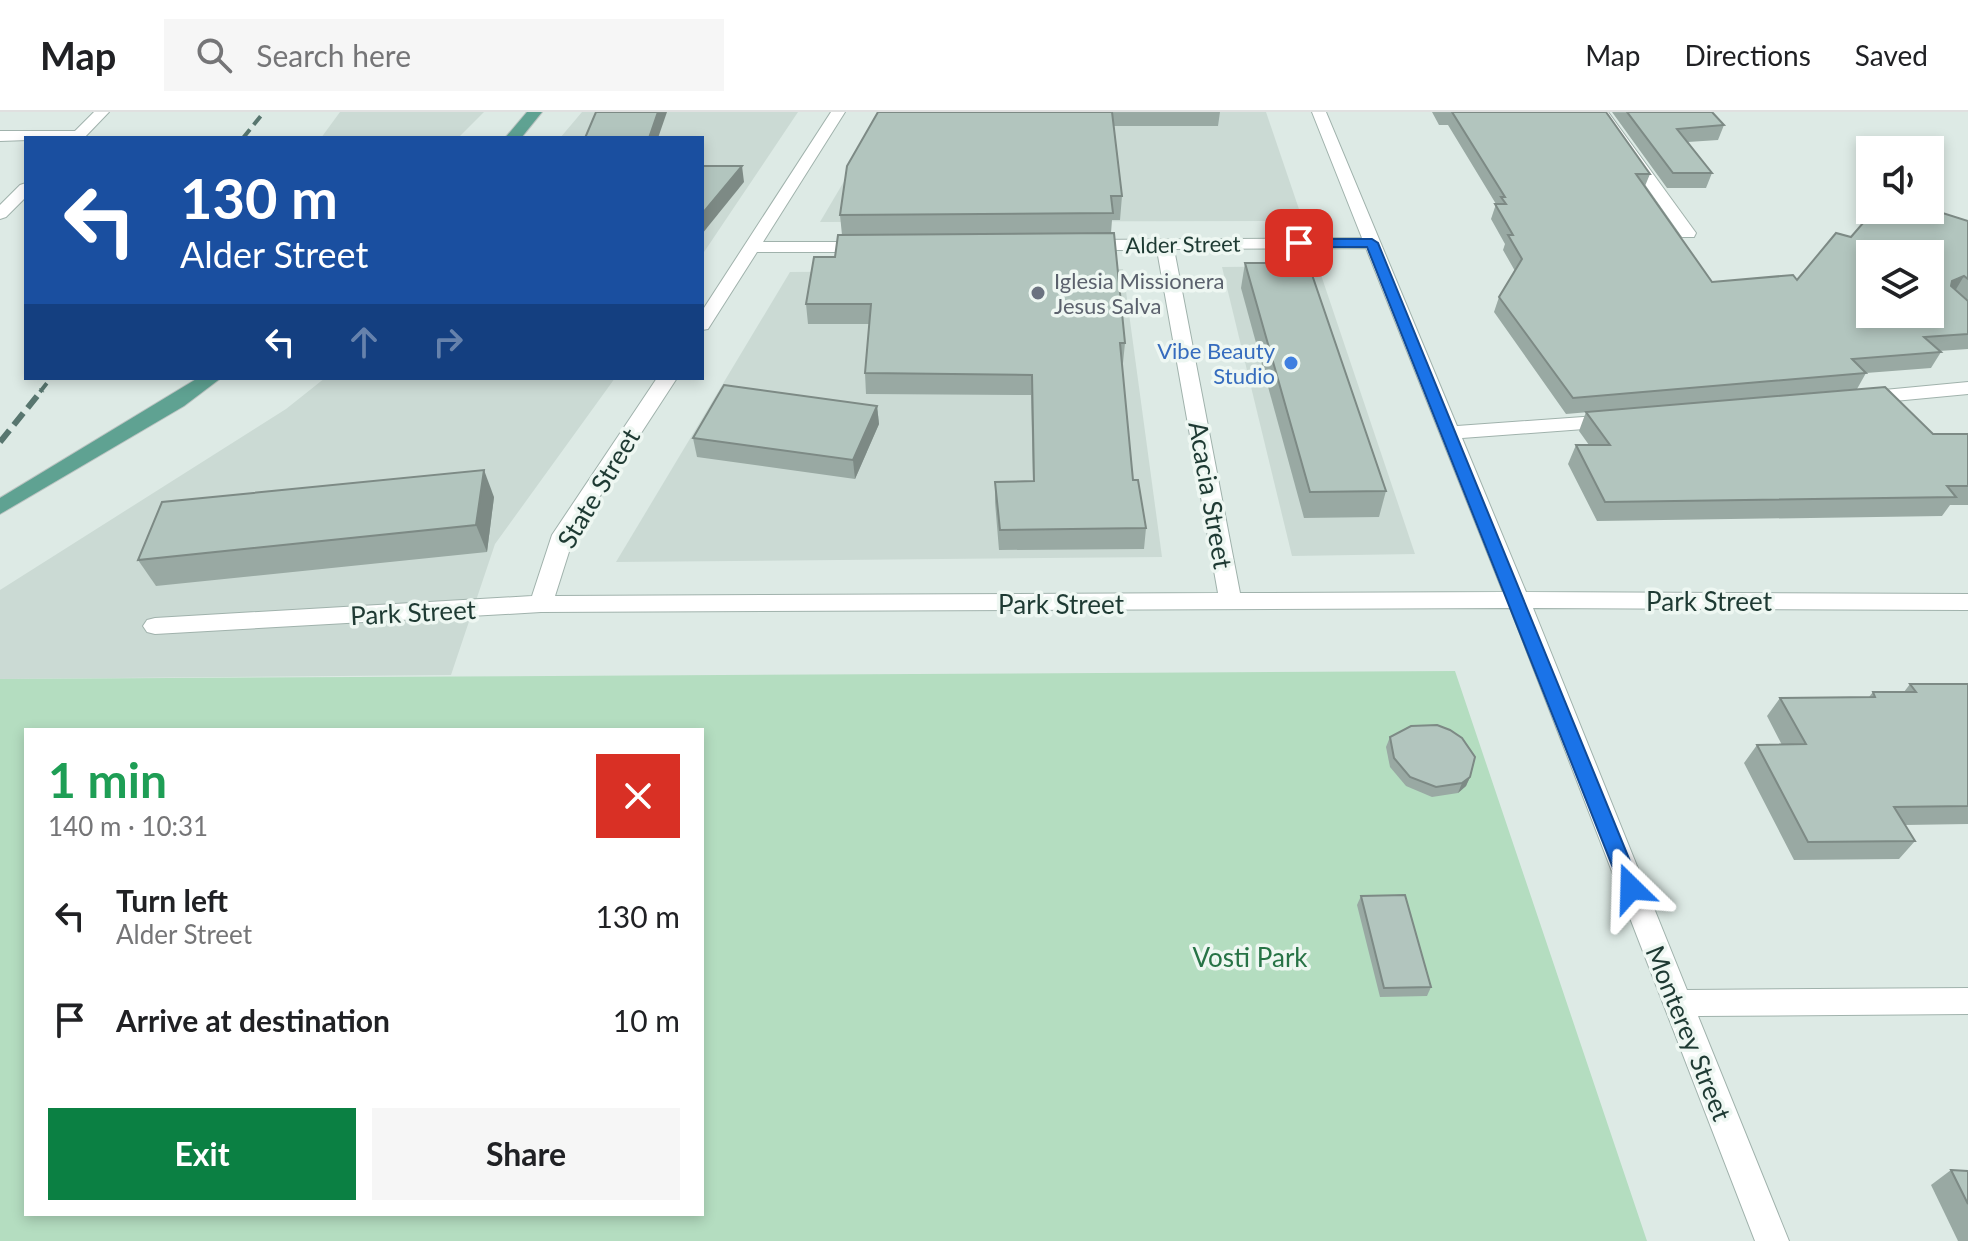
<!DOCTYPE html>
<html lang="en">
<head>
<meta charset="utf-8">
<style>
	:root { --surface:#fff; --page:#f6f6f6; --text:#202124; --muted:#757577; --line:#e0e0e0; --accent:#0b8043 }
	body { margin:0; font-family:Lato,sans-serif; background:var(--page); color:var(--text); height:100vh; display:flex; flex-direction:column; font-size:30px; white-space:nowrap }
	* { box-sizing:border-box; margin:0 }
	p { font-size:26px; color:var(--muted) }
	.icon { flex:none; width:44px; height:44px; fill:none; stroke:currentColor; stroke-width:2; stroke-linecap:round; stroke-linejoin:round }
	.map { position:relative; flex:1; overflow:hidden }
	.drawer { position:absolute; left:24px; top:616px; width:680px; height:488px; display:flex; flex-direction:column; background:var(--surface); border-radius:0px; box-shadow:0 4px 12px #0003 }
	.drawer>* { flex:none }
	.hud { position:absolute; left:24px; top:24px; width:680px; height:244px; border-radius:0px; box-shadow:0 4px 12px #0003; background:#1a4fa0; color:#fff; overflow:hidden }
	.controls { position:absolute; left:1856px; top:24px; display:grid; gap:16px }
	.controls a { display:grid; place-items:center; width:88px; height:88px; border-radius:0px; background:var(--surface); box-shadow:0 4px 12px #0003; font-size:40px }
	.pin { position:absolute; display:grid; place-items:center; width:68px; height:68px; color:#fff; margin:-34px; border-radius:16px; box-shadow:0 4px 12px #0006 }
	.me { position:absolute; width:88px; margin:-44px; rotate:338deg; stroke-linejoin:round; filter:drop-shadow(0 0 6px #0008) }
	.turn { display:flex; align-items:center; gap:28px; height:168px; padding:0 24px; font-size:36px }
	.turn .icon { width:104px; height:104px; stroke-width:2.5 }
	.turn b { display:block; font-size:56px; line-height:68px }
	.lanes { display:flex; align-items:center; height:76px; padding:0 24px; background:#0003; justify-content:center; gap:40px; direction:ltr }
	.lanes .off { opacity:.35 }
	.round { display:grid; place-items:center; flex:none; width:84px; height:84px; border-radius:0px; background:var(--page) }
	.overview { display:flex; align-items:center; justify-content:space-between; height:136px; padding:0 24px }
	h1 { font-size:48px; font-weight:700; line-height:60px; color:#1e9e55 }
	.cta { display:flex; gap:16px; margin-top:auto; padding:16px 24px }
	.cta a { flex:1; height:92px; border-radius:0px; background:var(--accent); color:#fff; font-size:32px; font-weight:700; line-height:92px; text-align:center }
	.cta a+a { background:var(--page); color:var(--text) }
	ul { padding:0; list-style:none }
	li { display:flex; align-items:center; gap:24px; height:104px; padding:0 24px }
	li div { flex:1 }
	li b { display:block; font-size:30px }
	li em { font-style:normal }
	header { display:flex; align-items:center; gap:48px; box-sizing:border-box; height:112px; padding:0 40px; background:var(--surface); border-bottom:2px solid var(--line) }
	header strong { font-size:38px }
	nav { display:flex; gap:44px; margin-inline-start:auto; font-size:28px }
	.search { width:560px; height:72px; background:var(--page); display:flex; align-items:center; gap:20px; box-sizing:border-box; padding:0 28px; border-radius:0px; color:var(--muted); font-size:30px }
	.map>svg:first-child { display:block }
	.built { fill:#cbdad4 }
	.green { fill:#b4ddc0; fill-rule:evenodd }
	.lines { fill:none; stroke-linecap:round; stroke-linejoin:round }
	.minor-casing { stroke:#a0b2ac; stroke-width:2 }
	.major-casing { stroke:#bcc4c2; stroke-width:2 }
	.minor { fill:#fff; fill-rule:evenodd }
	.major { fill:#5fa292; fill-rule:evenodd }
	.rail-far1 { stroke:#58766f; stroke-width:4; stroke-dasharray:11 6; stroke-linecap:butt }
	.rail { stroke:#58766f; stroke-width:6; stroke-dasharray:15 7; stroke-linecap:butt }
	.wall { fill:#99a9a3 }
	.shaded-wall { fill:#7d8a85 }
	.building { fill:#b2c5be; stroke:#7d8a85; stroke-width:2; fill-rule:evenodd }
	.route { fill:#1a73e8; stroke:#114b97; stroke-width:2 }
	.worship-dot { fill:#6b7280; stroke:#eef7f2; stroke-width:3 }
	.shop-dot { fill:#3f7fe0; stroke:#eef7f2; stroke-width:3 }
	.labels { text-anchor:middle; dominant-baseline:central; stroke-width:7; stroke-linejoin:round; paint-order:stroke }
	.far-street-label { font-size:22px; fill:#1e3a33; stroke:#eef7f2 }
	.far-worship-label { font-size:22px; fill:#5b616d; stroke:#eef7f2; text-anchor:start }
	.far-shop-label { font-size:22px; fill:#366cbe; stroke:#eef7f2; text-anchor:end }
	.street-label { font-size:26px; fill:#1e3a33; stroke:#eef7f2 }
	.park-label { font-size:26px; fill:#277346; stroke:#eef7f2 }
</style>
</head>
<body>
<header>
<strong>Map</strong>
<div class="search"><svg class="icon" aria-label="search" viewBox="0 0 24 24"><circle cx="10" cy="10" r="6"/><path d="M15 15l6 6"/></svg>Search here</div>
<nav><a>Map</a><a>Directions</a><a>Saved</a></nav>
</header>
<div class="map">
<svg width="1968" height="1129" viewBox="0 0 1968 1129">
	<rect width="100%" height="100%" fill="#ddeae5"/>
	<g class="built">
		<polygon points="340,0 484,0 458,26 321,26"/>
		<polygon points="582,0 798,0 702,143 702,26 560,26"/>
		<polygon points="885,0 1266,0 1303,109 820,110"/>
		<polygon points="1318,154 1415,442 1292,444 1222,155"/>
		<polygon points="1123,157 1162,445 616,450 790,160"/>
		<polygon points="325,266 615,266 495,432 451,563 0,567 0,478 286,297"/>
	</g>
	<path class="green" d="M 1455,559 L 1647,1129 L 0,1129 L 0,567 ZM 26,618 L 702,618 L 702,1102 L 26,1102 Z"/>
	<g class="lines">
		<defs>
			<g id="minor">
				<polygon points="94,0 109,0 84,26 0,29 0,19 75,19"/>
				<polygon points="831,0 845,0 763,130 867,130 875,135 867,140 757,140 708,217 702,218 702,199"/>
				<path d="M 1312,0 L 1326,0 L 1457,314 L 1611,303 L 1621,309 L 1611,315 L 1462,326 L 1526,480 L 1968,482 L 1968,498 L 1533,496 L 1687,878 L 1968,876 L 1968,902 L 1698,904 L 1789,1129 L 1755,1129 L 1510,496 L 541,500 L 155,522 L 147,520 L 143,514 L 147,508 L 155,506 L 532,484 L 552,423 L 657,266 L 677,266 L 574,424 L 555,484 L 1218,481 L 1157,138 L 1084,138 L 1076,133 L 1084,128 L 1362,126 ZM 1366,136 L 1503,480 L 1240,481 L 1174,137 Z"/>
				<polygon points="1594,0 1608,0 1696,121 1694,125 1682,125"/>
				<polygon points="26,71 26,85 6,105 0,107 0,93 20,73"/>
				<polygon points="1968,270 1968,282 1863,292 1853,286 1863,280"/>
			</g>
			<g id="major">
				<polygon points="527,0 542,0 521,26 505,26"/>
				<polygon points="198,266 221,266 184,294 0,402 0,386"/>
			</g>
		</defs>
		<use href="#minor" class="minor-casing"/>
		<use href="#major" class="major-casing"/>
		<use href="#minor" class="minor"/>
		<use href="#major" class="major"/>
		<g class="rail-far1">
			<polyline points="243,26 264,0"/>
			<polyline points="40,280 51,266"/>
		</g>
		<polyline class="rail" points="0,330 42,278"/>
	</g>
	<g class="wall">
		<polygon points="878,0 1220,0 1218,14 1114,14 1122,84 1120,108 1112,108 1111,121 1125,231 1123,251 1122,251 1133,368 1146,416 1144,437 999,438 995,390 995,370 1033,369 1031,283 866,282 865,261 869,212 808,212 806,192 835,145 842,123 840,103"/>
		<polygon points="1432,0 1606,0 1650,62 1645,74 1712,170 1797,168 1851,125 1873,105 1891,102 1968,109 1968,237 1939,239 1941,240 1931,256 1866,261 1857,277 1566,302 1494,200 1499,185 1515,159 1503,138 1505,132 1491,107 1496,92 1448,13 1439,13"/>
		<polygon points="1612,0 1712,0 1724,13 1718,28 1688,30 1712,61 1706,76 1667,76"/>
		<polygon points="1245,151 1386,379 1379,405 1304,406 1241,176"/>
		<polygon points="877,294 879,312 855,367 697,345 693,326"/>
		<polygon points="1586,300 1933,322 1968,322 1968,393 1950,393 1942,404 1597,409 1568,352 1576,333 1589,333 1579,319"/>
		<polygon points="494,385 487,440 156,474 138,448"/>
		<polygon points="1910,572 1968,572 1968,712 1905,713 1915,729 1899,747 1794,748 1744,651 1757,633 1782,633 1767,604 1780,586 1869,585 1873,580 1904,580"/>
		<polygon points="1390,625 1470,665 1466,674 1458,681 1432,685 1406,674 1390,655 1386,635"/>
		<polygon points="1361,784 1431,875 1427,884 1380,885 1357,793"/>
		<polygon points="1951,1058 1968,1059 1968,1129 1958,1129 1931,1073"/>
	</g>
	<g class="shaded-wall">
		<polygon points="658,0 667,0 658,26 649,26"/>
		<polygon points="742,54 744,70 702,122 702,102"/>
		<polygon points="1964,164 1955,179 1943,184 1952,169"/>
		<polygon points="877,294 879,312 855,367 853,348"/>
		<polygon points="484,358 494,385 487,440 476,413"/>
		<polygon points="1470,665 1466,674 1458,681 1462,671"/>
	</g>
	<g class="building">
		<polygon points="596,0 658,0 649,26 585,26"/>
		<polygon points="878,0 1112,0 1122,84 1111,84 1113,101 840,103 847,54"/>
		<path d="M 1452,0 L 1606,0 L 1650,62 L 1636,62 L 1712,170 L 1793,163 L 1797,168 L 1836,121 L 1851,125 L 1869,104 L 1873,105 L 1879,98 L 1891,102 L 1894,98 L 1930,97 L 1968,109 L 1968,167 L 1964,164 L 1952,169 L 1951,174 L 1968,189 L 1968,222 L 1924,225 L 1941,240 L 1852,247 L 1866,261 L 1573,286 L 1499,185 L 1522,147 L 1508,123 L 1513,123 L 1495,92 L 1506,92 L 1501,85 L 1505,85 ZM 1870,142 L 1930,142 L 1930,202 L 1870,202 Z"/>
		<polygon points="1627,0 1712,0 1724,13 1677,17 1712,61 1673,61"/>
		<polygon points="702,54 742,54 702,102"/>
		<polygon points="1114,121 1125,231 1120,231 1133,368 1138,368 1146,416 1000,418 995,370 1034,369 1032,263 865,261 871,192 806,192 814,145 835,145 838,123"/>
		<polygon points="1245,151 1308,151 1386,379 1310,380"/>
		<polygon points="724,273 877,294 853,348 693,326"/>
		<polygon points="1885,275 1933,322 1968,322 1968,374 1947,374 1956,385 1605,390 1576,333 1610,333 1586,300"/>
		<polygon points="484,358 476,413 138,448 162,390"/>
		<polygon points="1910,572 1968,572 1968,694 1894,695 1915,729 1808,730 1757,633 1806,632 1780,586 1875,585 1873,580 1916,580"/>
		<polygon points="1437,613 1450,618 1462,626 1475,645 1470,665 1462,671 1436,675 1410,665 1394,646 1390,625 1411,614"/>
		<polygon points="1405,783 1431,875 1384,876 1361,784"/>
		<polygon points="1951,1058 1968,1059 1968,1092"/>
	</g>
	<polygon class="route" points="1372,127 1378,131 1641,776 1638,782 1631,785 1624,782 1621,776 1367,135 1299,135 1293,131 1299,127"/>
	<circle class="worship-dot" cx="1038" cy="181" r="8"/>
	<circle class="shop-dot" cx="1291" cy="251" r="8"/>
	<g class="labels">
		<g class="far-street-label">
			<text transform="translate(1183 132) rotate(-1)">Alder Street</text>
		</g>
		<g class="far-worship-label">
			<text x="1054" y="168">Iglesia Missionera<tspan x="1054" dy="25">Jesus Salva</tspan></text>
		</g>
		<g class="far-shop-label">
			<text x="1275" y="238">Vibe Beauty<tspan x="1275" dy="25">Studio</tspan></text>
		</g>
		<g class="street-label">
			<text transform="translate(598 376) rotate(-59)">State Street</text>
			<text transform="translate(1211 383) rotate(80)">Acacia Street</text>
			<text x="1709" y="489">Park Street</text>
			<text x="1061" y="492">Park Street</text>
			<text transform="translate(413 500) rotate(-3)">Park Street</text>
			<text transform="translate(1689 921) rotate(68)">Monterey Street</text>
		</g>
		<g class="park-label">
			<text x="1250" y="845">Vosti Park</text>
		</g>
	</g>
</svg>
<div class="controls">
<a><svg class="icon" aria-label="sound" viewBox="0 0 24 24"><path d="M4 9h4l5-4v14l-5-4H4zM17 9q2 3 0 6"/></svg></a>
<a><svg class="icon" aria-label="layers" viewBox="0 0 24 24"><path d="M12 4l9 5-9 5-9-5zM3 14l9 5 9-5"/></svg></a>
</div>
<div class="pin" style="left:1299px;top:131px;background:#d93025"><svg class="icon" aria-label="arrive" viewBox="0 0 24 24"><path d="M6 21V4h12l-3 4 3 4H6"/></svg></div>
<svg class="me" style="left:1631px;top:776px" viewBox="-20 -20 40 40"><path d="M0-17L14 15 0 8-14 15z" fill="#1a73e8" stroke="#fff" stroke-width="4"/></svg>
<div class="hud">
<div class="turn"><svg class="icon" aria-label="left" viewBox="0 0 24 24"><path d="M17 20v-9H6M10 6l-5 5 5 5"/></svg><div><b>130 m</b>Alder Street</div></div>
<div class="lanes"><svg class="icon" aria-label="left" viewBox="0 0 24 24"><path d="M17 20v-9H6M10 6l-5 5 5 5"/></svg><svg class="icon off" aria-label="ahead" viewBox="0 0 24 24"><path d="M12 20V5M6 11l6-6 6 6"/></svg><svg class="icon off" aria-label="right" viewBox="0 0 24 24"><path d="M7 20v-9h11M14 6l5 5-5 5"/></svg></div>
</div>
<section class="drawer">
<div class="overview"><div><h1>1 min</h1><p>140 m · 10:31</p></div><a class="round" style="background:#d93025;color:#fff"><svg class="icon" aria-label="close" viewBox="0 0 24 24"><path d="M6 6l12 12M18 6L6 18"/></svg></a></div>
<ul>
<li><svg class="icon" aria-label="left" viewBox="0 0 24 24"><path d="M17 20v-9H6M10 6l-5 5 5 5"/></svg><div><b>Turn left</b><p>Alder Street</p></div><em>130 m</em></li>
<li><svg class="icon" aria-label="arrive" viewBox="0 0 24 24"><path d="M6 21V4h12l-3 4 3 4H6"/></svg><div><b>Arrive at destination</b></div><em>10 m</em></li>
</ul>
<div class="cta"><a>Exit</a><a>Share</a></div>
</section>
</div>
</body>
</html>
